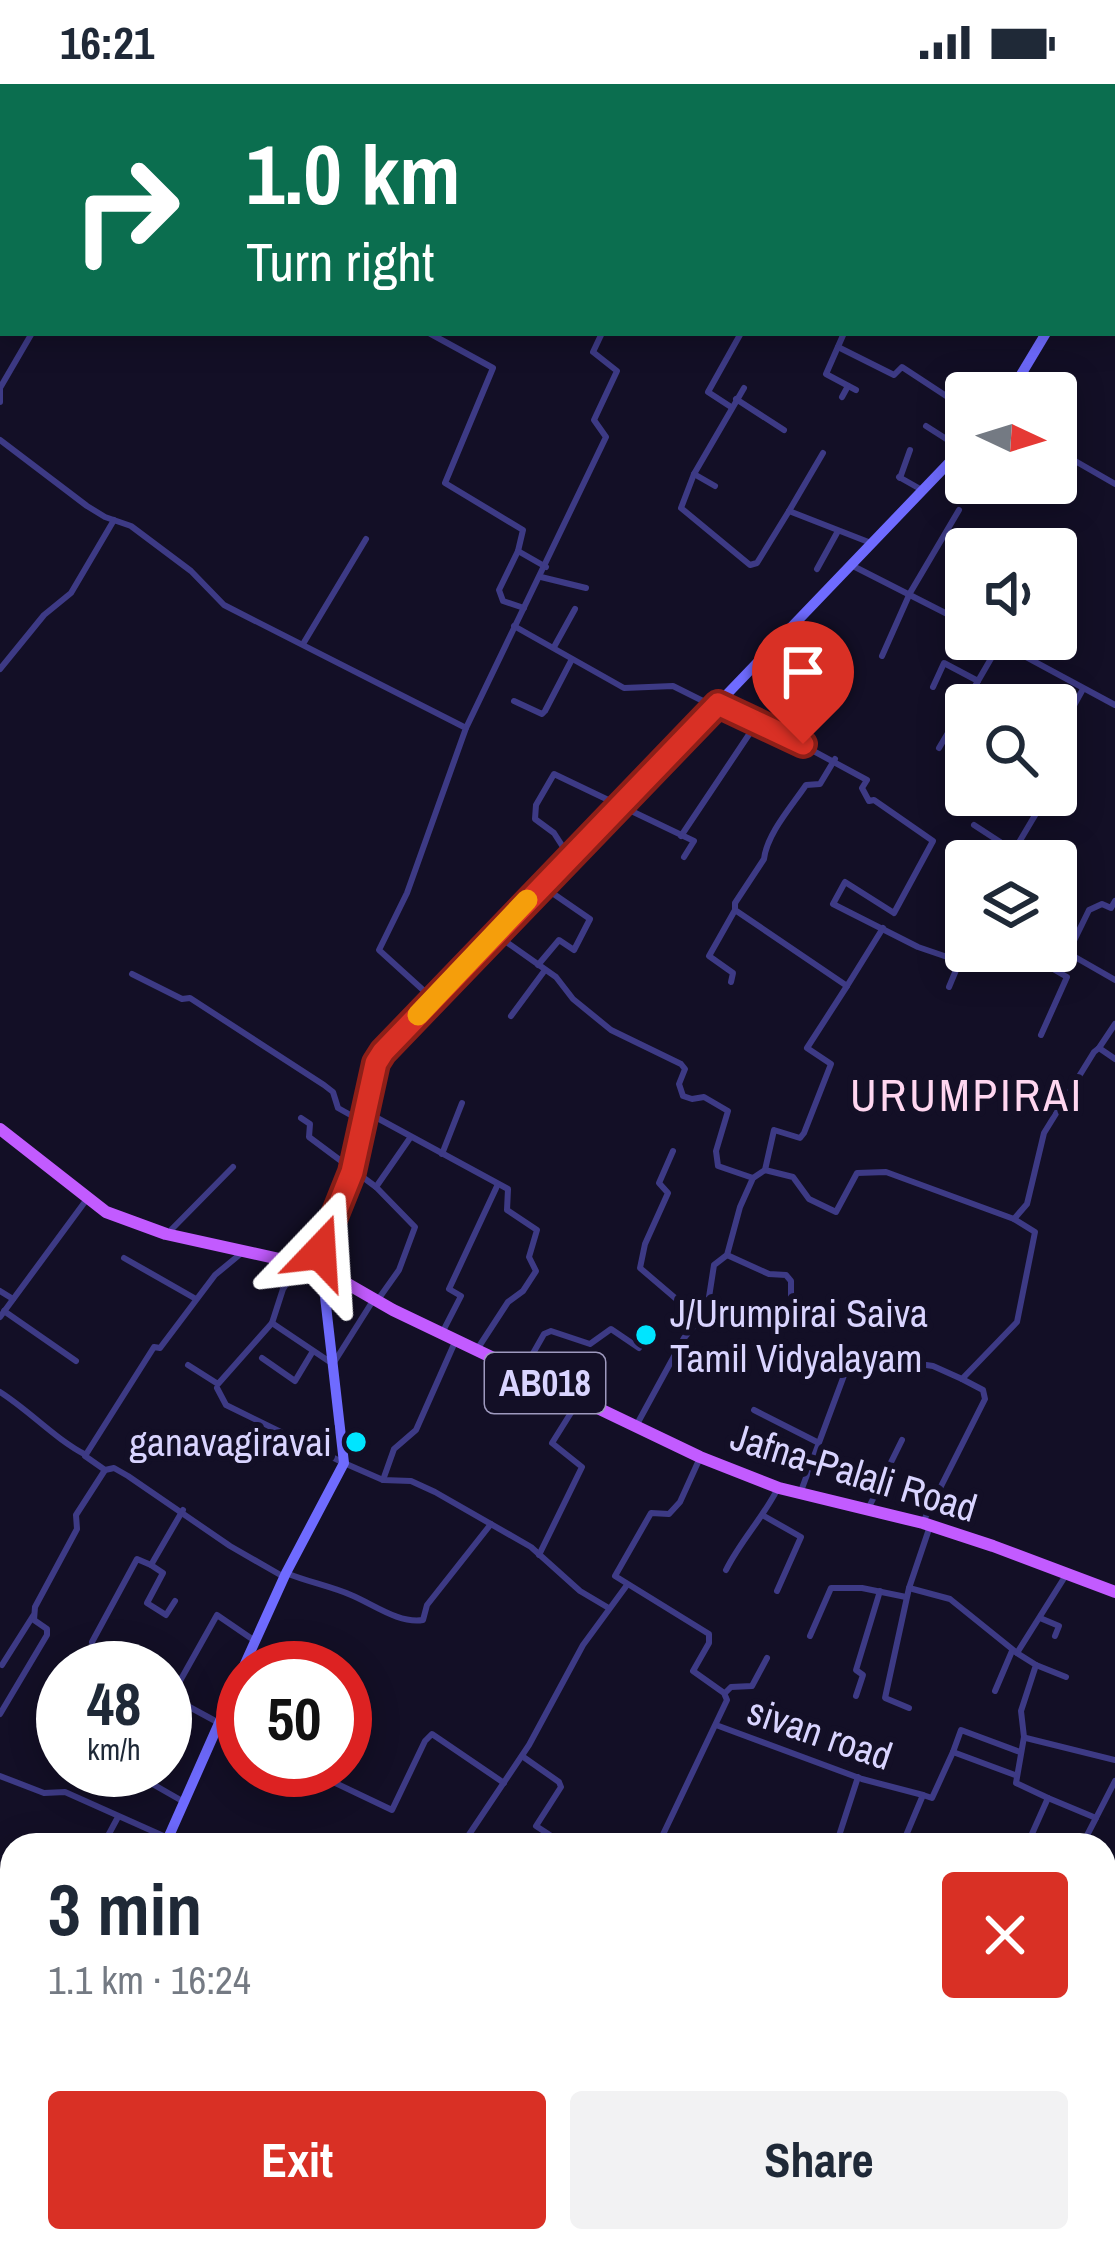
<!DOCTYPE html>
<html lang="en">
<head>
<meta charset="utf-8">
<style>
	:root { --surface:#fff; --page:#f2f2f3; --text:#1f2937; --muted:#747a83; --accent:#d93025 }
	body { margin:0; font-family:"Archivo Narrow",sans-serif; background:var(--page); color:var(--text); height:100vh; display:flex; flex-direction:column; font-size:45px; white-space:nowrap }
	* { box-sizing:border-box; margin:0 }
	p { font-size:39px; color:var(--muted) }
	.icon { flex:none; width:66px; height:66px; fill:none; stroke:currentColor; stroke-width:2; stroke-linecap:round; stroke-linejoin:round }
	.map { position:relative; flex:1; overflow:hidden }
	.sheet { position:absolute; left:0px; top:1749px; width:1116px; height:420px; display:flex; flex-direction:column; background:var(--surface); border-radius:36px 36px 0 0; box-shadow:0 6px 30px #0003 }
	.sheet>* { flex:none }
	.banner { position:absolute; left:0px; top:0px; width:1116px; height:252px; box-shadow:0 6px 30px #0003; background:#0b6e4f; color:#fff; overflow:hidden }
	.needle { width:78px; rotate:94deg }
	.buttons { position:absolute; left:945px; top:288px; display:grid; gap:24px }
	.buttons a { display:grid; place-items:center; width:132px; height:132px; border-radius:12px; background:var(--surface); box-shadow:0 6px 30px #0003; font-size:60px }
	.speed { position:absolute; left:36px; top:1557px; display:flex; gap:24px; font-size:60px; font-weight:700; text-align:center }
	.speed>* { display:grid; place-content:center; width:156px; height:156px; border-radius:50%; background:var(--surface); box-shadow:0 6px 30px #0003; line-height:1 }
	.speed small { font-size:30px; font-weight:400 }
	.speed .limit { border:18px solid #d22; background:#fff; color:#111 }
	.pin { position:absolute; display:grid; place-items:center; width:102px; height:102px; color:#fff; margin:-123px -51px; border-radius:50% 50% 50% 0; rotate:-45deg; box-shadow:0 0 12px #0007 }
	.pin .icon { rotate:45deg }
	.me { position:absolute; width:132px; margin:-66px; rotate:20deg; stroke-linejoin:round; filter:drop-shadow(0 0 9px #0008) }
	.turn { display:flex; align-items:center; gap:42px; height:252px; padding:0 48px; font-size:54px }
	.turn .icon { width:156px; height:156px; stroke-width:2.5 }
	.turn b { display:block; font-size:84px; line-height:102px }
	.round { display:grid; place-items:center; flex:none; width:126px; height:126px; border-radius:12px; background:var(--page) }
	.summary { display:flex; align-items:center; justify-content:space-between; height:204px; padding:0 48px }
	h1 { font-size:72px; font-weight:700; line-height:90px }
	.cta { display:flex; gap:24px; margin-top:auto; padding:24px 48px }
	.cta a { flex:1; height:138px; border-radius:12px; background:var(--accent); color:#fff; font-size:48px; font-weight:700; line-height:138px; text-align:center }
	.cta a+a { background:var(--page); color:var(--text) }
	.status { display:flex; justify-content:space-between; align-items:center; height:84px; padding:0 60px; background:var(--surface); direction:ltr }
	.status svg { height:33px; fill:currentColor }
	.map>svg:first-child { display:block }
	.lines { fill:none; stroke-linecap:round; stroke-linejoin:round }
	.street { stroke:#3d3a85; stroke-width:6 }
	.secondary { stroke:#6f6bff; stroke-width:10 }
	.primary { stroke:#c25bff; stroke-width:12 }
	.rail-casing { stroke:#00e5ff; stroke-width:8 }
	.rail { stroke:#130f26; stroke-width:3; stroke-dasharray:9; stroke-linecap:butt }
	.route-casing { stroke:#8d1f18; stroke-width:30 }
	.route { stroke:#d93025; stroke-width:21 }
	.slow { stroke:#f59e0b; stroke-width:21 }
	.poi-dot { fill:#00e5ff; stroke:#130f26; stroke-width:4.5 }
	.labels { text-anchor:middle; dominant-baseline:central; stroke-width:12; stroke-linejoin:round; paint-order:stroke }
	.shield { fill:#130f26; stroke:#9e99be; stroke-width:3 }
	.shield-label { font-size:36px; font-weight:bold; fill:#d9d4ff }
	.poi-label { font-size:39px; fill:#d9d4ff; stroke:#130f26; text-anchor:start }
	.street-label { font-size:39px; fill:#d9d4ff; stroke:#130f26 }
	.quarter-label { font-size:45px; letter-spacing:3px; fill:#ffd6f0; stroke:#130f26 }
</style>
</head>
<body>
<div class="status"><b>16:21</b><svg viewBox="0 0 49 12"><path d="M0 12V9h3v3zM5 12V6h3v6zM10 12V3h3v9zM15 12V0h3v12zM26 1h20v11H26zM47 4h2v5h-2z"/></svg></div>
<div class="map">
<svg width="1115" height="2169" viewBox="0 0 1115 2169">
	<rect width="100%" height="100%" fill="#130f26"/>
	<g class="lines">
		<g class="street">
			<polyline points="270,0 274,3"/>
			<polyline points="531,0 533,3"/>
			<polyline points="741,0 746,3"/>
			<polyline points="914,0 920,3"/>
			<polyline points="186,3 187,0"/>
			<polyline points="622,3 623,0"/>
			<polyline points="653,3 654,0"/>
			<polyline points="827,3 828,0"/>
			<polyline points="946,3 948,0"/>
			<polyline points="1113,132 1115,133"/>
			<polyline points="0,213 3,215"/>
			<polyline points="1113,239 1115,240"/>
			<polyline points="429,249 493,284 445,399 523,446 518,467 499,506 503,517 524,524"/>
			<polyline points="844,249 826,290 856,306"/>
			<polyline points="838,263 894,291 902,283 966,325"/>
			<polyline points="0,304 32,249"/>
			<polyline points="744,304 694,390 681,424 750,481 757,479 789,427 871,459"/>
			<polyline points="0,305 0,318"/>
			<polyline points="842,313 848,302"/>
			<polyline points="736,315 784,346"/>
			<polyline points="731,323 708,308 741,249"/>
			<polyline points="926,342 962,365"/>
			<polyline points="0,356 87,422 105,433 131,442 191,487 224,521 466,644 407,809 379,866 433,915"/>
			<polyline points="1056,366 1115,400"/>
			<polyline points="694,390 715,402"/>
			<polyline points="899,393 922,406"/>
			<polyline points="900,394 910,366"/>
			<polyline points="789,427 823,369"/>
			<polyline points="518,467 546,483"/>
			<polyline points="853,482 961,537"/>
			<polyline points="817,485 838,447"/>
			<polyline points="541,493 586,504"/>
			<polyline points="514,542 624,604 673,602 715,623"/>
			<polyline points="303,560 366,455"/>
			<polyline points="554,563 575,525"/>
			<polyline points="882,572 910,509 959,426"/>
			<polyline points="0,585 44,531 71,509 114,436"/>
			<polyline points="933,603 944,579 978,597 1000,559 1115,621"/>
			<polyline points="514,617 542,630 545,627 571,577"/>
			<polyline points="758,637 867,696 862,704 869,717 874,716 933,757 894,829 845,798 833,820 918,863 959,877"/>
			<polyline points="466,644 606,353 594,336 617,287 593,268 602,249"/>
			<polyline points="966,644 955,637 978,597"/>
			<polyline points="1056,654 1083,605"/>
			<polyline points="939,664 955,637"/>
			<path d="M 835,675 L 820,700 L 806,701 C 791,723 767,750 764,775 L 735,819 L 735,826 L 847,902 L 883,844"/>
			<polyline points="974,741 1014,767"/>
			<polyline points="681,752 758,637 719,620"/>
			<polyline points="581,761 563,763 554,749 535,735 536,721 554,690 694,757 684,773"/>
			<polyline points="1008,777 1047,711"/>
			<polyline points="1115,817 1111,824 1102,820 1089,826 1068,869 1115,896"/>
			<polyline points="498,852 556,893 573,915 611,946 681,980 685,985 679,1000 683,1012 692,1015 704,1013 728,1027 716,1067 718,1082 753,1094"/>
			<polyline points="1022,867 1067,893 1041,951"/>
			<polyline points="538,881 559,856 574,866 590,835 545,804"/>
			<polyline points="132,890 182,915 190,914 324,1001 333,1008 338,1024 363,1038"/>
			<polyline points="731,898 733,889 709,872 735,826"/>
			<polyline points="949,903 966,862"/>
			<polyline points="511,932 545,886"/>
			<polyline points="1099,964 1115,940"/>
			<polyline points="368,1029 508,1105 507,1126 537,1146 529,1173 536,1187 523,1207 508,1218 478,1264"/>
			<polyline points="301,1034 310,1040 309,1053 376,1103 415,1143 399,1186 377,1217"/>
			<polyline points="673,1067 659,1099 668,1109 645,1160 640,1184 681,1219 703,1231"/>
			<polyline points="442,1070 462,1019"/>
			<polyline points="765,1086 774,1046 800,1054 804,1049 831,980 807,964 847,902"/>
			<polyline points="376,1103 410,1054"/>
			<polyline points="1014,1135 1027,1120 1044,1049 1094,968 1099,964 1115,975"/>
			<polyline points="169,1148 233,1083"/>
			<polyline points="244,1167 215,1191 160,1264 154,1263 85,1372 105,1386 114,1384 128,1392 230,1462 284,1493"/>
			<polyline points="727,1171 769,1190 786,1191 791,1197 791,1212 822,1235"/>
			<polyline points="124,1174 196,1215"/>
			<polyline points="0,1207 13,1215"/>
			<polyline points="4,1227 76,1277"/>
			<polyline points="0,1233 87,1115"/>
			<polyline points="272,1239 333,1280 374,1215"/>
			<polyline points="442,1249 461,1212 449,1205 498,1100"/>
			<polyline points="262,1274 295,1297 313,1267"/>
			<polyline points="188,1281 218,1300 272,1239 283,1205 300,1180"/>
			<polyline points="523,1287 544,1250 551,1247 590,1260 611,1245 639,1264"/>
			<polyline points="217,1304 226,1321 344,1379"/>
			<path d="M 0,1308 C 30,1327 55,1355 86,1371"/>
			<polyline points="754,1326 817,1358"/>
			<polyline points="636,1342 684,1254 707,1226 714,1181 727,1171 740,1123 753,1094 765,1086 793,1093 809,1115 836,1128 857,1089 886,1088 1014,1135 1035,1148 1017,1238 962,1295 983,1306 985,1315 923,1438"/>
			<polyline points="344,1379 383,1396 411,1397 435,1408 531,1463 580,1507 607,1523"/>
			<polyline points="383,1396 394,1365 416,1346 455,1258"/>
			<polyline points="801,1407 852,1270 933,1282 962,1295"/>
			<polyline points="869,1423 902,1356"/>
			<polyline points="764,1432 801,1453 777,1507"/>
			<polyline points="930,1442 909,1504 950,1515 1017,1569 1066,1491"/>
			<polyline points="539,1471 582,1383 552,1359 579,1316"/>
			<polyline points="151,1481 163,1489 147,1519 166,1531 175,1517"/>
			<path d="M 726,1486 C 741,1456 763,1434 778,1404"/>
			<path d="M 286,1489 C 308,1498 330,1502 351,1511 C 373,1520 399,1540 423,1536 L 427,1521 L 491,1440"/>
			<polyline points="1040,1534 1059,1542 1055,1552"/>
			<polyline points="810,1552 831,1504 862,1504 906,1513"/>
			<polyline points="92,1558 137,1475 151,1481 183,1426"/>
			<polyline points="1017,1569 1036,1581 1021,1627 1024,1653 1016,1699 1048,1714 1027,1761"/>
			<polyline points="2,1581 33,1532"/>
			<polyline points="1036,1581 1066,1593"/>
			<polyline points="995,1607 1012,1567"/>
			<polyline points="725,1609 731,1603 752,1602 767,1574"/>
			<polyline points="856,1612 863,1591 856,1586 880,1507"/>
			<polyline points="171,1613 217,1531 255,1557"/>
			<polyline points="165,1623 171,1613 219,1639"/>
			<polyline points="909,1624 885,1614 909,1504"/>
			<polyline points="0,1630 47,1551 47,1545 34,1536 35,1523 77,1445 76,1431 105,1386"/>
			<polyline points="219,1638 243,1651"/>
			<polyline points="716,1641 862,1695 923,1711 902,1761"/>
			<polyline points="1026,1654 1115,1676"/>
			<polyline points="953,1668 961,1646 1020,1668"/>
			<polyline points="522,1672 559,1698 561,1703 536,1742 565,1761"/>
			<polyline points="128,1686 184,1718"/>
			<polyline points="308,1686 392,1726 425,1657 432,1650 504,1699"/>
			<polyline points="0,1692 44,1709 65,1708 168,1754"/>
			<polyline points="923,1711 932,1714 953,1668 1015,1691"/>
			<polyline points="1048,1714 1096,1734 1115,1697"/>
			<polyline points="103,1761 118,1733"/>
			<polyline points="462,1761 529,1661 583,1561 627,1501"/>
			<polyline points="658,1761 727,1616 724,1609 693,1587 709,1559 709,1550 615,1492 651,1429 669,1430 680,1418 699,1376"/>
			<polyline points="836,1761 858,1693"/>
			<polyline points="1082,1761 1096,1734"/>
			<polyline points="1104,1840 1115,1850"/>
			<polyline points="0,1852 12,1861"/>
			<polyline points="0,1893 12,1879"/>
			<polyline points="1104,1970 1115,1958"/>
			<polyline points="0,2130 12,2135"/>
			<polyline points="59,2157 80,2169"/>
			<polyline points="680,2157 699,2169"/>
			<polyline points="847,2157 866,2169"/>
			<polyline points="896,2157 909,2169"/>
			<polyline points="1100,2157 1115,2163"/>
			<polyline points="151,2164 174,2169"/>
			<polyline points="149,2169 154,2157"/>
			<polyline points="969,2169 978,2157"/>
		</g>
		<g class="secondary">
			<polyline points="1113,149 1115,146"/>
			<polyline points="1010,309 1046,249"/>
			<polyline points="243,1584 286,1489 344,1379 320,1169 352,1088 379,973 966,361"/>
			<polyline points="165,1761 243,1585"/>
			<polyline points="0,2041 12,2028"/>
		</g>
		<polyline class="primary" points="0,1045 106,1128 166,1150 320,1184 393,1226 700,1373 779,1404 923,1439 993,1462 1115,1508"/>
		<defs>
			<g id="rail">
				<polyline points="350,0 361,3"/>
				<polyline points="1113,136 1115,136"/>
			</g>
		</defs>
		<use href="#rail" class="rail-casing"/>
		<use href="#rail" class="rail"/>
	</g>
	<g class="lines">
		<defs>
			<polyline id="route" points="320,1168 352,1088 376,979 383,968 718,620 803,660"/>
		</defs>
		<use href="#route" class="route-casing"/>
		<use href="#route" class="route"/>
		<polyline class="slow" points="418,931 527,816"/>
	</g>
	<g class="poi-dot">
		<circle cx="646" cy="1251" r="12"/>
		<circle cx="356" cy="1358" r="12"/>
	</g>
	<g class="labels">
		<rect class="shield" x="485" y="1269" width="120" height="60" rx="9"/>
		<g class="shield-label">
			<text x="545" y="1299">AB018</text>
		</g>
		<g class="poi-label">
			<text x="670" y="1229">J/Urumpirai Saiva<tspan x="670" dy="45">Tamil Vidyalayam</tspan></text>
			<text x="332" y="1358" text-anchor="end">ganavagiravai</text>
		</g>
		<g class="street-label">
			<text transform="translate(854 1388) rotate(17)">Jafna-Palali Road</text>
			<text transform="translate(820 1649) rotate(19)">sivan road</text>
		</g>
		<g class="quarter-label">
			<text x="967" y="1010">URUMPIRAI</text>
		</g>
	</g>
</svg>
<div class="buttons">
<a><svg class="needle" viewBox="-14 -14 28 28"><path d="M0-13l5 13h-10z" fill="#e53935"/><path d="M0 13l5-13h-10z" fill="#747a83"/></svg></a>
<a><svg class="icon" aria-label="sound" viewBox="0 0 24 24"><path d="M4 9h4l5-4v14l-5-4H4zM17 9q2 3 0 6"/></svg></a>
<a><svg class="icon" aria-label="search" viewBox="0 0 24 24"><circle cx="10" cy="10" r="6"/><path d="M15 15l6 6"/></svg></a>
<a><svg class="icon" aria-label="layers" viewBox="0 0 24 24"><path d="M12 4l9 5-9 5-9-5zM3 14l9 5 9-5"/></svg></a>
</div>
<div class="speed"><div>48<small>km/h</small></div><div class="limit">50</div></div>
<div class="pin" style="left:803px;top:660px;background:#d93025"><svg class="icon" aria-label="arrive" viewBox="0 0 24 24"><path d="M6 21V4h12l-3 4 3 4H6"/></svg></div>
<svg class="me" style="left:320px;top:1168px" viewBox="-20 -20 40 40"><path d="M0-17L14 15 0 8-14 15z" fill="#d93025" stroke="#fff" stroke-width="4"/></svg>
<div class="banner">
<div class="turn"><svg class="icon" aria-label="right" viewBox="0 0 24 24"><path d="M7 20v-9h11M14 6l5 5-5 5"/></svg><div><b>1.0 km</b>Turn right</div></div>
</div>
<section class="sheet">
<div class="summary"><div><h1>3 min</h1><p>1.1 km · 16:24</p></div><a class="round" style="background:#d93025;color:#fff"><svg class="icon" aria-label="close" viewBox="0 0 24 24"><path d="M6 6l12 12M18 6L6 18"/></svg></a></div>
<div class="cta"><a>Exit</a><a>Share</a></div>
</section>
</div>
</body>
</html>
